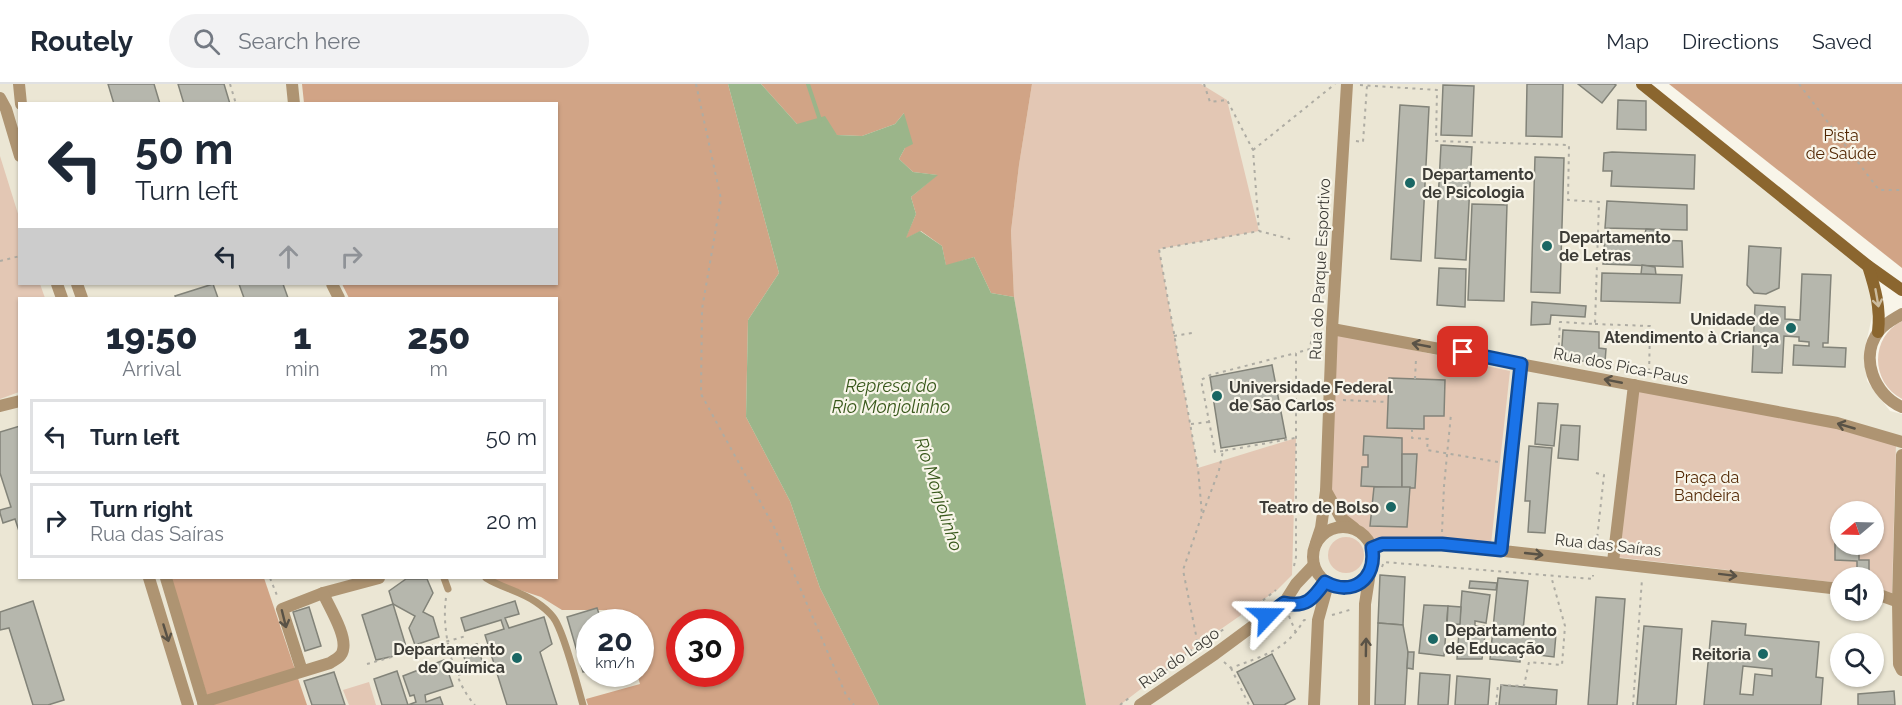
<!DOCTYPE html>
<html lang="en">
<head>
<meta charset="utf-8">
<style>
	:root { --surface:#fff; --page:#f2f2f3; --text:#1f2937; --muted:#747a83; --line:#e0e1e3 }
	body { margin:0; font-family:Raleway,sans-serif; background:var(--page); color:var(--text); height:100vh; display:flex; flex-direction:column; font-size:22px; white-space:nowrap }
	* { box-sizing:border-box; margin:0 }
	p { font-size:20px; color:var(--muted) }
	.icon { flex:none; width:33px; height:33px; fill:none; stroke:currentColor; stroke-width:2; stroke-linecap:round; stroke-linejoin:round }
	.map { position:relative; flex:1; overflow:hidden }
	.details { position:absolute; left:18px; top:213px; width:540px; height:282px; display:flex; flex-direction:column; background:var(--surface); border-radius:0px; box-shadow:0 2px 4px #0004 }
	.details>* { flex:none }
	.hud { position:absolute; left:18px; top:18px; width:540px; height:183px; border-radius:0px; box-shadow:0 2px 4px #0004; background:#fff; color:var(--text); overflow:hidden }
	.needle { width:39px; rotate:251deg }
	.buttons { position:absolute; left:1830px; top:417px; display:grid; gap:12px }
	.buttons a { display:grid; place-items:center; width:54px; height:54px; border-radius:50%; background:var(--surface); box-shadow:0 2px 4px #0004; font-size:30px }
	.speed { position:absolute; left:576px; top:525px; display:flex; gap:12px; font-size:30px; font-weight:700; text-align:center }
	.speed>* { display:grid; place-content:center; width:78px; height:78px; border-radius:50%; background:var(--surface); box-shadow:0 2px 4px #0004; line-height:1 }
	.speed small { font-size:15px; font-weight:400 }
	.speed .limit { border:9px solid #d22; background:#fff; color:#111 }
	.pin { position:absolute; display:grid; place-items:center; width:51px; height:51px; color:#fff; margin:-26px; border-radius:12px; box-shadow:0 3px 9px #0006 }
	.me { position:absolute; width:66px; margin:-33px; rotate:67deg; stroke-linejoin:round; filter:drop-shadow(0 0 4px #0008) }
	.turn { display:flex; align-items:center; gap:21px; height:126px; padding:0 18px; font-size:27px }
	.turn .icon { width:78px; height:78px; stroke-width:2.5 }
	.turn b { display:block; font-size:42px; line-height:51px }
	.lanes { display:flex; align-items:center; height:57px; padding:0 18px; background:#0003; justify-content:center; gap:30px; direction:ltr }
	.lanes .off { opacity:.35 }
	.eta { display:flex; justify-content:space-evenly; align-items:center; height:102px; text-align:center }
	.eta b { font-size:36px; font-weight:800; line-height:42px }
	ul { padding:0; list-style:none }
	li { display:flex; align-items:center; gap:18px; height:75px; margin:0 12px 9px; padding:0 6px; border:3px solid var(--line); border-radius:0px }
	li div { flex:1 }
	li b { display:block; font-size:22px }
	li em { font-style:normal }
	header { display:flex; align-items:center; gap:36px; box-sizing:border-box; height:84px; padding:0 30px; background:var(--surface); border-bottom:2px solid var(--line) }
	header strong { font-size:28px }
	nav { display:flex; gap:33px; margin-inline-start:auto; font-size:21px }
	.search { width:420px; height:54px; background:var(--page); display:flex; align-items:center; gap:15px; box-sizing:border-box; padding:0 21px; border-radius:33px; color:var(--muted); font-size:22px }
	.map>svg:first-child { display:block }
	.built { fill:#ebe6d4; fill-rule:evenodd }
	.green { fill:#e3c7b4; fill-rule:evenodd }
	.forest { fill:#d1a486; fill-rule:evenodd }
	.water { fill:#9bb58a }
	.lines { fill:none; stroke-linecap:round; stroke-linejoin:round }
	.stream { stroke:#9bb58a; stroke-width:4 }
	.building { fill:#b6b7ad; stroke:#828379; stroke-width:1.5; fill-rule:evenodd }
	.path { stroke:#aeaca3; stroke-width:2; stroke-dasharray:3 4.5; stroke-linecap:butt }
	.service { stroke:#ae9472; stroke-width:7 }
	.minor { stroke:#ae9472; stroke-width:12 }
	.secondary { stroke:#8b662f; stroke-width:12 }
	.oneway { stroke:#ccbc9f }
	.oneway2 { stroke:#595246 }
	.route-casing { stroke:#114b97; stroke-width:15 }
	.route { stroke:#1a73e8; stroke-width:10 }
	.poi-dot { fill:#1a6764; stroke:#f8f5e9; stroke-width:2 }
	.labels { text-anchor:middle; dominant-baseline:central; stroke-width:4.5; stroke-linejoin:round; paint-order:stroke }
	.park-label { font-size:16px; fill:#512703; stroke:#f8f5e9 }
	.poi-label { font-size:16px; font-weight:bold; fill:#3d3c37; stroke:#f8f5e9; text-anchor:start }
	.street-label { font-size:16px; fill:#3d3c37; stroke:#f8f5e9 }
	.water-label { font-size:18px; font-style:italic; fill:#38581b; stroke:#f8f5e9 }
</style>
</head>
<body>
<header>
<strong>Routely</strong>
<div class="search"><svg class="icon" aria-label="search" viewBox="0 0 24 24"><circle cx="10" cy="10" r="6"/><path d="M15 15l6 6"/></svg>Search here</div>
<nav><a>Map</a><a>Directions</a><a>Saved</a></nav>
</header>
<div class="map">
<svg width="1902" height="621" viewBox="0 0 1902 621">
	<rect width="100%" height="100%" fill="#f8f5e9"/>
	<path class="built" d="M 0,0 L 1635,0 L 1866,185 L 1874,224 L 1864,268 L 1867,297 L 1890,327 L 1902,330 L 1902,621 L 0,621 ZM 20,20 L 556,20 L 556,200 L 20,200 ZM 20,214 L 556,214 L 556,494 L 20,494 ZM 1840,428 L 1874,428 L 1874,460 L 1840,460 ZM 1840,494 L 1874,494 L 1874,526 L 1840,526 ZM 590,538 L 640,538 L 640,590 L 590,590 ZM 680,538 L 730,538 L 730,590 L 680,590 ZM 1840,560 L 1874,560 L 1874,592 L 1840,592 Z"/>
	<g class="green">
		<polygon points="1032,0 1201,0 1227,16 1259,147 1159,165 1198,384 1296,354 1292,491 1277,506 1198,561 1120,621 1086,621 1014,213 1011,147 1019,81"/>
		<polygon points="0,72 19,133 20,200 40,200 45,214 20,214 19,308 0,315"/>
		<path d="M 1902,237 L 1902,315 C 1870,298 1870,253 1902,237 Z"/>
		<polygon points="1335,249 1510,287 1491,460 1382,457 1363,454 1360,450 1352,447 1329,412"/>
		<path d="M 1638,306 L 1841,344 L 1896,359 L 1892,509 L 1874,503 L 1874,494 L 1840,494 L 1840,499 L 1616,473 ZM 1840,428 L 1874,428 L 1874,460 L 1840,460 Z"/>
		<circle cx="1346" cy="471" r="18"/>
		<polygon points="369,598 376,621 349,621 343,606"/>
	</g>
	<g class="forest">
		<path d="M 302,0 L 728,0 L 779,189 L 748,236 L 746,333 L 790,417 L 820,504 L 879,621 L 588,621 L 586,615 L 640,600 L 637,590 L 640,590 L 640,538 L 623,538 L 619,526 L 562,526 L 541,513 L 490,496 L 489,494 L 556,494 L 556,214 L 349,214 L 342,200 L 556,200 L 556,20 L 304,19 ZM 680,538 L 730,538 L 730,590 L 680,590 Z"/>
		<polygon points="761,0 1032,0 1019,81 1011,147 1014,213 991,209 974,173 946,182 942,162 921,147 905,155 916,130 911,113 937,91 913,88 899,75 905,64 904,29 895,40 862,52 837,51 797,40"/>
		<polygon points="1669,0 1902,0 1902,184"/>
		<polygon points="170,494 264,494 307,621 210,621"/>
	</g>
	<polygon class="water" points="728,0 761,0 797,40 825,32 837,51 862,52 895,40 904,29 913,60 905,64 899,75 913,88 938,91 911,113 916,130 906,154 920,147 942,162 946,181 974,173 991,209 1014,213 1086,621 879,621 820,504 790,417 746,333 748,236 779,189"/>
	<g class="lines">
		<polyline class="stream" points="808,0 820,36"/>
	</g>
	<g class="building">
		<polygon points="108,0 154,0 160,20 114,20"/>
		<polygon points="178,0 224,0 230,20 184,20"/>
		<polygon points="1527,0 1563,0 1562,53 1526,52"/>
		<polygon points="1578,0 1614,0 1616,1 1602,19"/>
		<polygon points="1443,1 1474,2 1472,52 1441,51"/>
		<polygon points="1618,16 1646,17 1646,46 1617,45"/>
		<polygon points="1400,21 1429,23 1421,177 1391,175"/>
		<polygon points="1441,61 1472,63 1466,176 1435,174"/>
		<polygon points="1612,68 1695,71 1694,105 1611,102 1612,87 1603,87 1604,69"/>
		<polygon points="1535,73 1564,74 1560,209 1531,208"/>
		<polygon points="1607,117 1687,121 1687,146 1605,144"/>
		<polygon points="1472,120 1507,121 1504,217 1468,216"/>
		<polygon points="1646,145 1655,146 1657,156 1644,155"/>
		<polygon points="1605,154 1682,157 1683,183 1603,180"/>
		<polygon points="1749,162 1781,164 1779,204 1766,210 1754,209 1747,201"/>
		<polygon points="1642,181 1655,183 1656,191 1641,190"/>
		<polygon points="1439,184 1466,185 1465,223 1437,221"/>
		<polygon points="1602,189 1682,191 1680,219 1601,217"/>
		<polygon points="1802,190 1831,191 1828,259 1823,259 1823,263 1846,264 1845,283 1793,281 1794,261 1809,262 1809,258 1799,257 1799,253 1784,252 1782,289 1752,288 1755,221 1785,223 1785,235 1800,236"/>
		<polygon points="213,200 218,214 176,214 175,212"/>
		<polygon points="239,200 283,200 288,214 244,214"/>
		<polygon points="1532,218 1586,222 1585,233 1551,231 1550,240 1531,241"/>
		<polygon points="1563,246 1599,248 1599,264 1606,265 1605,278 1561,276"/>
		<polygon points="1272,281 1286,354 1221,364 1210,293"/>
		<polygon points="1389,294 1445,296 1444,332 1424,332 1424,345 1387,344"/>
		<polygon points="1538,319 1558,320 1554,362 1535,360"/>
		<polygon points="1561,341 1580,342 1578,376 1558,374"/>
		<polygon points="20,342 20,450 15,435 3,439 0,429 0,426 11,423 0,389 0,348"/>
		<polygon points="1364,352 1402,354 1402,404 1361,402 1362,383 1368,383 1368,371 1363,371"/>
		<polygon points="1529,362 1552,364 1545,449 1528,448 1530,417 1525,417"/>
		<polygon points="1402,370 1417,370 1415,404 1402,404"/>
		<polygon points="1374,403 1410,403 1407,443 1370,442"/>
		<polygon points="1835,459 1859,460 1859,476 1869,476 1869,487 1857,486 1857,477 1835,476"/>
		<polygon points="1380,491 1405,493 1403,541 1378,539"/>
		<polygon points="1498,494 1528,497 1523,546 1556,550 1554,573 1521,569 1520,578 1490,575"/>
		<polygon points="406,495 427,495 433,509 423,528 433,533 439,553 415,561 409,544 415,532 393,520 389,507"/>
		<polygon points="1470,497 1497,499 1496,506 1469,504"/>
		<polygon points="1462,507 1490,511 1486,539 1475,537 1475,542 1486,542 1482,575 1457,575"/>
		<polygon points="1596,513 1625,515 1617,621 1588,621"/>
		<polygon points="33,517 64,616 48,621 33,621 9,544 0,546 0,528"/>
		<polygon points="515,517 519,530 505,534 509,544 544,533 552,560 540,568 557,621 507,621 485,551 504,545 501,536 465,547 461,534"/>
		<polygon points="393,520 408,569 376,576 362,531"/>
		<polygon points="1424,521 1448,522 1444,572 1419,569"/>
		<polygon points="1448,522 1461,523 1460,540 1447,541"/>
		<polygon points="309,523 321,562 305,567 293,528"/>
		<polygon points="597,524 602,538 590,538 590,587 583,588 567,533"/>
		<path d="M 1712,537 L 1746,540 L 1745,551 L 1819,558 L 1816,593 L 1823,594 L 1821,621 L 1704,621 ZM 1743,582 L 1772,585 L 1772,592 L 1755,590 L 1753,611 L 1740,610 Z"/>
		<polygon points="1378,539 1403,541 1408,568 1405,621 1375,621"/>
		<polygon points="1644,542 1682,545 1676,621 1637,621"/>
		<polygon points="477,560 483,580 468,584 461,565"/>
		<polygon points="1408,568 1414,568 1413,585 1407,584"/>
		<polygon points="1272,570 1295,615 1284,621 1254,621 1237,588"/>
		<polygon points="444,576 453,602 425,611 426,618 440,613 443,621 382,621 374,595 397,587 408,621 416,618 414,611 410,612 403,592"/>
		<polygon points="334,588 345,621 312,621 304,597"/>
		<polygon points="1420,589 1450,591 1448,621 1418,621"/>
		<polygon points="1457,592 1490,595 1488,621 1455,621"/>
		<polygon points="1501,601 1557,606 1556,621 1499,621"/>
		<polygon points="1894,607 1895,621 1858,621 1858,610"/>
	</g>
	<g class="lines">
		<g class="path">
			<polyline points="230,0 236,20"/>
			<polyline points="696,0 721,115 702,225 701,310 774,443 846,611 854,621"/>
			<polyline points="1204,0 1210,18 1227,16 1253,66 1259,147"/>
			<polyline points="1799,0 1879,106 1902,106"/>
			<polyline points="1360,1 1437,6 1436,57 1569,61 1568,116 1599,118 1595,240 1560,238 1558,276"/>
			<polyline points="1356,57 1363,58 1367,2"/>
			<polyline points="1253,66 1335,0"/>
			<polyline points="0,177 20,172"/>
			<polyline points="1595,240 1650,242 1649,292"/>
			<polyline points="1174,252 1192,249"/>
			<polyline points="1415,295 1416,275"/>
			<polyline points="1343,316 1388,318"/>
			<polyline points="1191,340 1209,338"/>
			<polyline points="1412,345 1412,354 1428,355 1427,366 1498,378"/>
			<polyline points="1223,367 1215,368 1201,296 1210,291 1296,269"/>
			<polyline points="1596,389 1604,391 1596,464"/>
			<polyline points="1203,429 1219,386 1223,367 1295,354"/>
			<polyline points="1442,448 1444,402 1451,330"/>
			<polyline points="1294,482 1296,473 1296,269 1310,265 1312,251"/>
			<polyline points="1382,483 1384,478 1593,495 1593,491"/>
			<polyline points="270,494 278,514"/>
			<path d="M 446,514 C 441,545 453,598 475,621"/>
			<polyline points="1257,521 1276,506"/>
			<polyline points="1332,531 1353,525"/>
			<polyline points="1289,532 1296,549"/>
			<polyline points="1202,563 1198,561 1183,486 1202,431 1198,384 1159,165 1259,147 1290,155"/>
			<path d="M 1224,578 L 1231,584 C 1262,572 1286,567 1304,536 L 1306,536"/>
			<polyline points="367,580 466,552"/>
			<polyline points="1231,584 1249,621"/>
			<polyline points="458,591 494,580"/>
			<polyline points="1160,591 1198,561 1226,544"/>
			<polyline points="1120,621 1129,614"/>
			<polyline points="1496,621 1498,601 1524,602 1529,578 1562,581 1565,542 1551,492"/>
			<polyline points="1633,621 1642,495"/>
		</g>
		<g class="service">
			<polyline points="444,494 448,505"/>
			<path d="M 486,494 C 502,504 520,507 536,518 C 542,522 549,528 553,533 C 564,547 577,601 583,621"/>
		</g>
		<g class="minor">
			<polyline points="19,0 21,20"/>
			<polyline points="292,0 294,20"/>
			<polyline points="0,14 6,25 20,72"/>
			<polyline points="57,200 62,214"/>
			<polyline points="77,200 82,214"/>
			<polyline points="332,200 339,214"/>
			<path d="M 1902,230 C 1894,235 1885,239 1879,247 C 1859,273 1874,311 1902,323"/>
			<polyline points="1332,245 1837,339 1902,358"/>
			<polyline points="0,322 20,317"/>
			<polyline points="1902,371 1898,518 1899,580 1902,586"/>
			<polyline points="1326,407 1341,434 1354,444"/>
			<circle cx="1343" cy="473" r="30"/>
			<polyline points="1316,459 1321,444 1326,407 1332,245 1347,0"/>
			<polyline points="1372,464 1382,460 1442,460 1840,505"/>
			<polyline points="1501,466 1521,280"/>
			<polyline points="1613,478 1634,301"/>
			<polyline points="149,494 188,621"/>
			<polyline points="166,494 204,621"/>
			<polyline points="1874,509 1902,519"/>
			<path d="M 1284,519 C 1306,524 1313,515 1325,498"/>
			<polyline points="302,587 282,525 323,509 379,494"/>
			<path d="M 203,618 L 330,579 C 334,576 342,573 343,566 C 347,551 329,523 323,509"/>
			<polyline points="1140,621 1215,570 1284,519 1296,500 1314,481"/>
			<polyline points="1314,621 1318,536 1328,500"/>
			<polyline points="1364,621 1365,520 1370,488"/>
		</g>
		<g class="secondary">
			<polyline points="1642,0 1868,182 1902,206"/>
			<path d="M 1868,182 C 1875,204 1881,224 1878,248"/>
		</g>
	</g>
	<defs><path id="oneway-shaft" d="M-6 0H5M1.5-3L5.5 0L1.5 3" fill="none" stroke-width="1.6" stroke-linecap="round" stroke-linejoin="round" transform="scale(1.5)"/></defs>
	<use class="oneway" href="#oneway-shaft" transform="translate(1877 214) rotate(80)"/>
	<g class="oneway2">
		<use href="#oneway-shaft" transform="translate(1421 261) rotate(-169)"/>
		<use href="#oneway-shaft" transform="translate(1613 297) rotate(-169)"/>
		<use href="#oneway-shaft" transform="translate(1846 342) rotate(-164)"/>
		<use href="#oneway-shaft" transform="translate(1534 470) rotate(6)"/>
		<use href="#oneway-shaft" transform="translate(1728 491) rotate(7)"/>
		<use href="#oneway-shaft" transform="translate(284 535) rotate(76)"/>
		<use href="#oneway-shaft" transform="translate(166 549) rotate(73)"/>
		<use href="#oneway-shaft" transform="translate(1366 563) rotate(-89)"/>
	</g>
	<g class="lines">
		<defs>
			<path id="route" d="M 1267,532 L 1284,519 C 1306,524 1313,515 1325,498 C 1353,513 1377,495 1372,464 L 1382,460 L 1442,460 L 1501,466 L 1521,280 L 1463,268"/>
		</defs>
		<use href="#route" class="route-casing"/>
		<use href="#route" class="route"/>
	</g>
	<g class="poi-dot">
		<circle cx="1410" cy="99" r="6"/>
		<circle cx="1547" cy="162" r="6"/>
		<circle cx="1791" cy="244" r="6"/>
		<circle cx="1217" cy="312" r="6"/>
		<circle cx="1391" cy="423" r="6"/>
		<circle cx="1433" cy="555" r="6"/>
		<circle cx="1763" cy="570" r="6"/>
		<circle cx="517" cy="574" r="6"/>
	</g>
	<g class="labels">
		<g class="park-label">
			<text x="1841" y="51">Pista<tspan x="1841" dy="18">de Saúde</tspan></text>
			<text x="1707" y="393">Praça da<tspan x="1707" dy="18">Bandeira</tspan></text>
		</g>
		<g class="poi-label">
			<text x="1422" y="90">Departamento<tspan x="1422" dy="18">de Psicologia</tspan></text>
			<text x="1559" y="153">Departamento<tspan x="1559" dy="18">de Letras</tspan></text>
			<text x="1779" y="235" text-anchor="end">Unidade de<tspan x="1779" dy="18">Atendimento à Criança</tspan></text>
			<text x="1229" y="303">Universidade Federal<tspan x="1229" dy="18">de São Carlos</tspan></text>
			<text x="1379" y="423" text-anchor="end">Teatro de Bolso</text>
			<text x="1445" y="546">Departamento<tspan x="1445" dy="18">de Educação</tspan></text>
			<text x="505" y="565" text-anchor="end">Departamento<tspan x="505" dy="18">de Química</tspan></text>
			<text x="1751" y="570" text-anchor="end">Reitoria</text>
		</g>
		<g class="street-label">
			<text transform="translate(1320 185) rotate(-87)">Rua do Parque Esportivo</text>
			<text transform="translate(1621 282) rotate(11)">Rua dos Pica-Paus</text>
			<text transform="translate(1608 461) rotate(6)">Rua das Saíras</text>
			<text transform="translate(1179 574) rotate(-35)">Rua do Lago</text>
		</g>
		<g class="water-label">
			<text x="891" y="301">Represa do<tspan x="891" dy="21">Rio Monjolinho</tspan></text>
			<text transform="translate(939 410) rotate(72)">Rio Monjolinho</text>
		</g>
	</g>
</svg>
<div class="buttons">
<a><svg class="needle" viewBox="-14 -14 28 28"><path d="M0-13l5 13h-10z" fill="#e53935"/><path d="M0 13l5-13h-10z" fill="#747a83"/></svg></a>
<a><svg class="icon" aria-label="sound" viewBox="0 0 24 24"><path d="M4 9h4l5-4v14l-5-4H4zM17 9q2 3 0 6"/></svg></a>
<a><svg class="icon" aria-label="search" viewBox="0 0 24 24"><circle cx="10" cy="10" r="6"/><path d="M15 15l6 6"/></svg></a>
</div>
<div class="speed"><div>20<small>km/h</small></div><div class="limit">30</div></div>
<div class="pin" style="left:1463px;top:268px;background:#d93025"><svg class="icon" aria-label="arrive" viewBox="0 0 24 24"><path d="M6 21V4h12l-3 4 3 4H6"/></svg></div>
<svg class="me" style="left:1267px;top:532px" viewBox="-20 -20 40 40"><path d="M0-17L14 15 0 8-14 15z" fill="#1a73e8" stroke="#fff" stroke-width="4"/></svg>
<div class="hud">
<div class="turn"><svg class="icon" aria-label="left" viewBox="0 0 24 24"><path d="M17 20v-9H6M10 6l-5 5 5 5"/></svg><div><b>50 m</b>Turn left</div></div>
<div class="lanes"><svg class="icon" aria-label="left" viewBox="0 0 24 24"><path d="M17 20v-9H6M10 6l-5 5 5 5"/></svg><svg class="icon off" aria-label="ahead" viewBox="0 0 24 24"><path d="M12 20V5M6 11l6-6 6 6"/></svg><svg class="icon off" aria-label="right" viewBox="0 0 24 24"><path d="M7 20v-9h11M14 6l5 5-5 5"/></svg></div>
</div>
<section class="details">
<div class="eta">
<div><b>19:50</b><p>Arrival</p></div>
<div><b>1</b><p>min</p></div>
<div><b>250</b><p>m</p></div>
</div>
<ul>
<li><svg class="icon" aria-label="left" viewBox="0 0 24 24"><path d="M17 20v-9H6M10 6l-5 5 5 5"/></svg><div><b>Turn left</b></div><em>50 m</em></li>
<li><svg class="icon" aria-label="right" viewBox="0 0 24 24"><path d="M7 20v-9h11M14 6l5 5-5 5"/></svg><div><b>Turn right</b><p>Rua das Saíras</p></div><em>20 m</em></li>
</ul>
</section>
</div>
</body>
</html>
